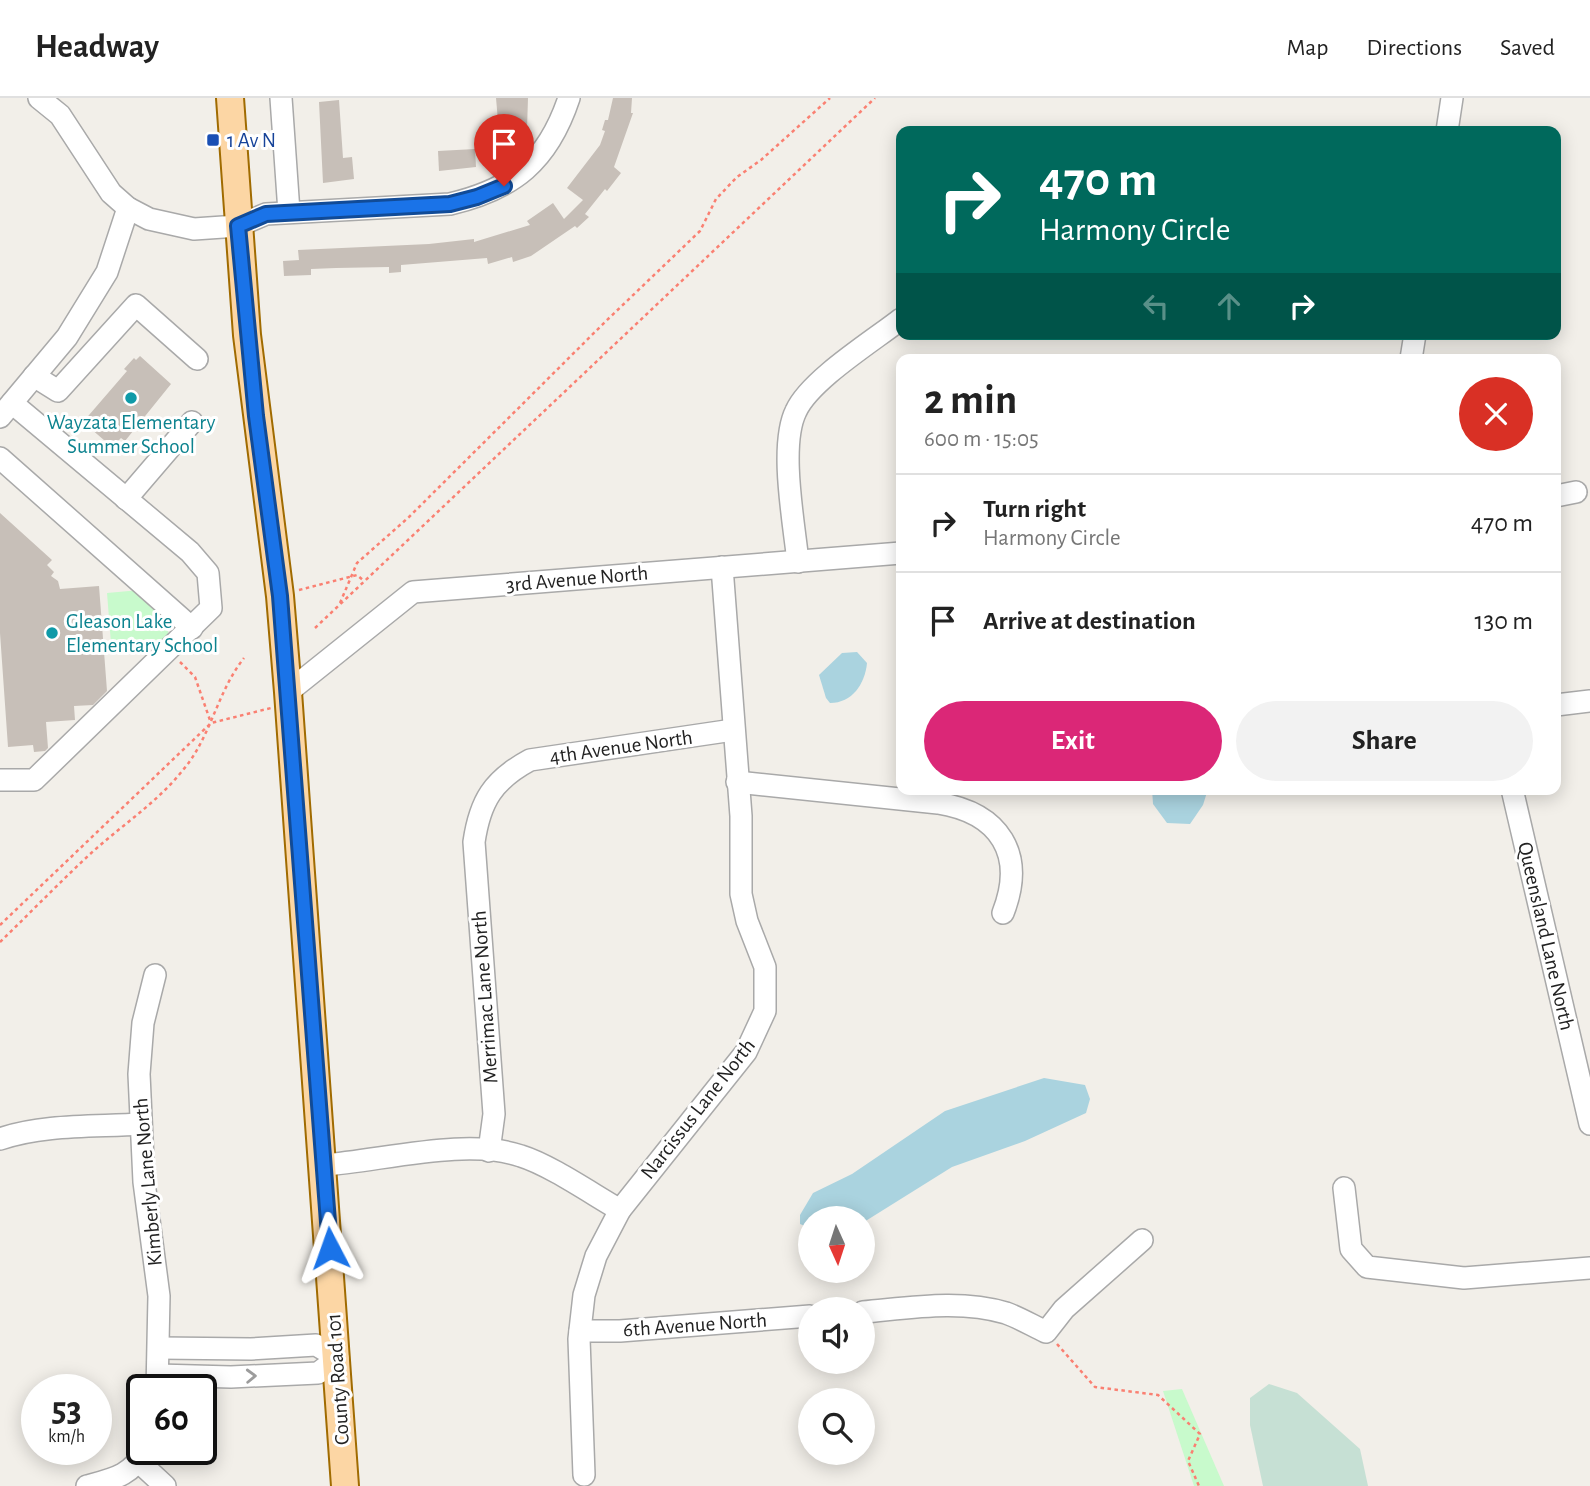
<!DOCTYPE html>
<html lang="en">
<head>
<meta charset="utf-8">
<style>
	:root { --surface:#fff; --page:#f2f2f2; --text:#222; --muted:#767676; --line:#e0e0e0; --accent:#db2777 }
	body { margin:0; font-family:"Alegreya Sans",sans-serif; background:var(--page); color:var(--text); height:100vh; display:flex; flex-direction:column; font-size:26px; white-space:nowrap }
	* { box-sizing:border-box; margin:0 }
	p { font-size:23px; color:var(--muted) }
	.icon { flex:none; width:38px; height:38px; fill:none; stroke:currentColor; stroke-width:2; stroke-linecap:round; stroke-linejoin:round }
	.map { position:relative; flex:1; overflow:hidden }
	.sheet { position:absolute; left:896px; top:256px; width:665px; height:441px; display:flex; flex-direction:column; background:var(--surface); border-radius:14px; box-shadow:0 4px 18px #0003 }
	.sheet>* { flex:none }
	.banner { position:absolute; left:896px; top:28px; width:665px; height:214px; border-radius:14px; box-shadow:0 4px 18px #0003; background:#00695c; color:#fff; overflow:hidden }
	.needle { width:46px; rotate:177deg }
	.fabs { position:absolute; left:798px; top:1108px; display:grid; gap:14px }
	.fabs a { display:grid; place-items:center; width:77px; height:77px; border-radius:50%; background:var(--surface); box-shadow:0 4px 18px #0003; font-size:35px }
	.speed { position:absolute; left:21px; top:1276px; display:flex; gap:14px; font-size:35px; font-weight:700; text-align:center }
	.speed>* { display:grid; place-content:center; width:91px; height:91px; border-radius:50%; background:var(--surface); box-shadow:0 4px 18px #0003; line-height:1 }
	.speed small { font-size:18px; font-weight:400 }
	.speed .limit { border:4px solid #111; border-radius:10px; background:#fff; color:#111 }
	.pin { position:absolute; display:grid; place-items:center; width:60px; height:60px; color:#fff; margin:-72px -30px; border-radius:50% 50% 50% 0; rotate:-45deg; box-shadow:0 0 7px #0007 }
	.pin .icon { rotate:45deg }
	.me { position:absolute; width:77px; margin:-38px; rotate:356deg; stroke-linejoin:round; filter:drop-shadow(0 0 5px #0008) }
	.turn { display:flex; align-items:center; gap:24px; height:147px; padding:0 28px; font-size:32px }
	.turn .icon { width:91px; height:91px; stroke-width:2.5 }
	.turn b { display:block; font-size:49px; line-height:60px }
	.lanes { display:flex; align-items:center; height:66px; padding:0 28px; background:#0003; justify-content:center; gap:35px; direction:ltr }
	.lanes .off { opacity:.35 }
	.round { display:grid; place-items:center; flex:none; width:74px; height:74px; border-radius:37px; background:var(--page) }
	.summary { display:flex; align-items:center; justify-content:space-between; height:119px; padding:0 28px }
	h1 { font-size:42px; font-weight:700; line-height:52px }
	.cta { display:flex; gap:14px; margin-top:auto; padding:14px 28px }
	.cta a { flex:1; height:80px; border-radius:42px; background:var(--accent); color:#fff; font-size:28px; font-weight:700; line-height:80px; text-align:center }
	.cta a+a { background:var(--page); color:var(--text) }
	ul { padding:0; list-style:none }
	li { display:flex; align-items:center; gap:21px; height:98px; padding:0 28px; border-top:2px solid var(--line) }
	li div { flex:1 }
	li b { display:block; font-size:26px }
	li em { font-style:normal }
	header { display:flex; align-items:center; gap:42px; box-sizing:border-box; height:98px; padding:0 35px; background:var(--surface); border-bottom:2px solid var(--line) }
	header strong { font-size:33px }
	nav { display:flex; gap:38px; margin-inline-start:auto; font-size:24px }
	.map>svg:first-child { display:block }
	.wetland { fill:#c6e0d4 }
	.park { fill:#c8facc }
	.water { fill:#aad3df }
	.building { fill:#c7bfb8 }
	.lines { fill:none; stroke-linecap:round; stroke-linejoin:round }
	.minor-casing { stroke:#a9a9a9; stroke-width:24 }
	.major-casing { stroke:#a06b00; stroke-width:30 }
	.path { stroke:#fa8072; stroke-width:2.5; stroke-dasharray:3.5 3.5; stroke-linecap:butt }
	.minor { stroke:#fff; stroke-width:21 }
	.major { stroke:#fcd6a4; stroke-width:26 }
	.oneway { stroke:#9c9c9c }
	.route-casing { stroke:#114b97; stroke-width:18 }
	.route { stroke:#1a73e8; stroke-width:12 }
	.transit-dot { fill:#1a4fb4; stroke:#fff; stroke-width:2.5 }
	.culture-dot { fill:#0f9aa8; stroke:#fff; stroke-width:2.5 }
	.labels { text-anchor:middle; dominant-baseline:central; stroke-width:6; stroke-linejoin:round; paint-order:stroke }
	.transit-label { font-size:21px; fill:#164399; stroke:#fff; text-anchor:start }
	.culture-label { font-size:21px; fill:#0d838f; stroke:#fff }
	.street-label { font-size:21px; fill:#222; stroke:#fff }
</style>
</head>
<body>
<header>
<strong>Headway</strong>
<nav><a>Map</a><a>Directions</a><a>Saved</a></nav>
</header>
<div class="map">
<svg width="1590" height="1388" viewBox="0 0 1590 1388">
	<rect width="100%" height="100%" fill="#f2efe9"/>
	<polygon class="wetland" points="1269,1286 1297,1295 1360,1351 1368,1388 1263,1388 1250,1327 1250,1300"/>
	<g class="park">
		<path d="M 140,492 C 153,506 171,518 168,539 L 163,542 L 157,553 L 145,542 L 111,545 L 107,495 Z"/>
		<polygon points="1182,1291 1224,1388 1194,1388 1163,1293"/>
	</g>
	<g class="water">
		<path d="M 857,554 L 867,565 C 865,586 852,605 830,605 L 826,600 L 819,577 L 842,555 Z"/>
		<polygon points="1152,691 1208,691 1203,707 1190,726 1167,725 1153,706"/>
		<polygon points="1044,980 1085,987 1090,1001 1086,1015 1025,1043 952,1069 864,1124 863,1120 810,1120 810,1130 800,1126 800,1117 813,1095 852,1076 945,1013"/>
	</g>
	<g class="building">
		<polygon points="496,0 528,0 527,31 508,32 508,22 498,23"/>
		<polygon points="613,0 632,0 631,15 633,15 614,69 621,75 607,93 605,91 585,116 589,119 577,130 575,128 531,158 513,164 512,159 488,166 487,160 401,167 401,174 389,175 389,169 336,170 311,171 311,177 284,178 283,163 299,162 298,152 429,146 474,141 474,144 530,127 527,123 553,105 564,121 583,102 567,90 600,47 605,33 602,32 605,22 608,22"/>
		<polygon points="339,2 343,60 352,59 354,81 323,85 319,4"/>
		<polygon points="475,51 476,69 439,73 438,53"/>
		<polygon points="140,258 171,286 125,343 121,340 112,349 83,324 127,273 124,271 134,260 136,262"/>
		<polygon points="0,415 52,462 47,467 54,474 51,478 58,483 60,491 99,488 107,593 93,607 74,608 75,622 46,624 48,650 45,653 34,654 33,647 8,649 0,535"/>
	</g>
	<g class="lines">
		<defs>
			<g id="minor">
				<path d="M 39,0 L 60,17 L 111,95 L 128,110 L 149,121 L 194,131 L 238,128 L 266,116 L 450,106 C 514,91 548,63 569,0"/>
				<polyline points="281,0 289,114"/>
				<polyline points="1447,33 1452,0"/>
				<polyline points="1411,261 1415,236"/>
				<polyline points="34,278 58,293 136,207 197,261"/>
				<polyline points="0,319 67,239 107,174 128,110"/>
				<polyline points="0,360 192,530"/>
				<polyline points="1556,398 1576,394"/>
				<polyline points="126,401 192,324"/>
				<path d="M 798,464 C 794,425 779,347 796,313 C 810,282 873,243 901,221"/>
				<polyline points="288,594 413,494 901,455"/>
				<polyline points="1556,607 1590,603"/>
				<polyline points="0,682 34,682 211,510 208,475 190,454 12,305"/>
				<path d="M 737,684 L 938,705 C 1000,715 1026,756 1003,815"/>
				<polyline points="1512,691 1590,1026"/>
				<polyline points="155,877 143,925 139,976 144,1084 159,1198 157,1292"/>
				<path d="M 0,1041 C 43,1026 95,1029 141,1026"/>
				<path d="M 489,1053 L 494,1016 L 474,744 C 480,703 493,682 530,662 L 733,632"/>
				<path d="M 324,1067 C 381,1063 467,1039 521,1058 C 550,1067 592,1096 620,1112"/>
				<polyline points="1344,1090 1351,1151 1367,1169 1464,1180 1590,1170"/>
				<path d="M 863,1214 C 909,1210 960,1201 1006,1215 C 1020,1220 1033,1228 1046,1234 L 1064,1211 L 1142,1142"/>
				<polyline points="580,1233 620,1233 810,1218"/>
				<polyline points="158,1277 231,1279 318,1275 338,1260 316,1247 251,1251 159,1250"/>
				<polyline points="139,1364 165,1388"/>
				<polyline points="584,1377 579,1241 584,1197 596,1158 620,1112 746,954 765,913 765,869 747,823 741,796 741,718 722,469"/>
				<path d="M 87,1388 C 117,1380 129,1378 148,1351"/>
			</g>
			<polyline id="major" points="230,0 247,237 280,498 288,594 345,1388"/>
		</defs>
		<use href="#minor" class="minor-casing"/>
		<use href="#major" class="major-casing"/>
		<g class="path">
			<polyline points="299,492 357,477 364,483"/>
			<polyline points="340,505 357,465 409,419 605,224 700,133 716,101 737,79 761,62 830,0"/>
			<polyline points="315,530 875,0"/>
			<polyline points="180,564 195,579 211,625"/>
			<polyline points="0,827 211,625 271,610"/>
			<path d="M 0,844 C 29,816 58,786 88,758 C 119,729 156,706 183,672 C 211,639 217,594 244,560"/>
			<polyline points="1057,1246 1095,1289 1158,1297 1200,1336 1188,1363 1199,1388"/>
		</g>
		<use href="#minor" class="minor"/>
		<use href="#major" class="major"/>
	</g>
	<defs><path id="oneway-chevron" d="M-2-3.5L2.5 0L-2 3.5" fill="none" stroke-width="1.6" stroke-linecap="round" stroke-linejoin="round" transform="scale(1.75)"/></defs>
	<use class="oneway" href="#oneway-chevron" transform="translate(251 1278) rotate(-2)"/>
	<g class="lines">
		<defs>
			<polyline id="route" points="330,1150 280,498 256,318 238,128 266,116 450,106 477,99 504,88"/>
		</defs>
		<use href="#route" class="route-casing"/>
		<use href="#route" class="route"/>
	</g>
	<rect class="transit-dot" x="206" y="35" width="14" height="14" rx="3.5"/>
	<g class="culture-dot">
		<circle cx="131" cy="300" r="7"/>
		<circle cx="52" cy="535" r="7"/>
	</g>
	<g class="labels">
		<g class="transit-label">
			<text x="227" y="42">1 Av N</text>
		</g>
		<g class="culture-label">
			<text x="131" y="324">Wayzata Elementary<tspan x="131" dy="24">Summer School</tspan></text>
			<text x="66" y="523" text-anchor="start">Gleason Lake<tspan x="66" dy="24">Elementary School</tspan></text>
		</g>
		<g class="street-label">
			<text transform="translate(577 481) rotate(-5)">3rd Avenue North</text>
			<text transform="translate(621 649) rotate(-8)">4th Avenue North</text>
			<text transform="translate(1546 838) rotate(77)">Queensland Lane North</text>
			<text transform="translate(485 899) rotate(-94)">Merrimac Lane North</text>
			<text transform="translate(698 1011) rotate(-52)">Narcissus Lane North</text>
			<text transform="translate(148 1084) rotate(-95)">Kimberly Lane North</text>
			<text transform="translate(695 1227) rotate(-4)">6th Avenue North</text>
			<text transform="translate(338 1281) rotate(-94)">County Road 101</text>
		</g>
	</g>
</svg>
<div class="fabs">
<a><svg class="needle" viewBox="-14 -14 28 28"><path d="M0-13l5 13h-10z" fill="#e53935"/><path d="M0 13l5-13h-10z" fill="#767676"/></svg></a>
<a><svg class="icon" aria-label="sound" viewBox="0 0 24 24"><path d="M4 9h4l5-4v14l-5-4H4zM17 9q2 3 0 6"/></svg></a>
<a><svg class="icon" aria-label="search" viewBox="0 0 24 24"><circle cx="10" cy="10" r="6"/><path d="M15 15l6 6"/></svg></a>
</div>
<div class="speed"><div>53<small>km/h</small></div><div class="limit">60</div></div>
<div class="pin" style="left:504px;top:88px;background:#d93025"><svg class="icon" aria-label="arrive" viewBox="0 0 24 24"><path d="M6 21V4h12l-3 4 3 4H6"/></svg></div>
<svg class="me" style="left:330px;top:1150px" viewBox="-20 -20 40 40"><path d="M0-17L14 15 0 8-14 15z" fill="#1a73e8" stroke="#fff" stroke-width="4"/></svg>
<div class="banner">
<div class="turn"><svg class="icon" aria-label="right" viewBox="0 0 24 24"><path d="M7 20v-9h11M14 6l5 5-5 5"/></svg><div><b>470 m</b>Harmony Circle</div></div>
<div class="lanes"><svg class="icon off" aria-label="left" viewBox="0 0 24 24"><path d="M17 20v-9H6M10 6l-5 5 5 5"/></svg><svg class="icon off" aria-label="ahead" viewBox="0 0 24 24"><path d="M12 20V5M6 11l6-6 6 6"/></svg><svg class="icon" aria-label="right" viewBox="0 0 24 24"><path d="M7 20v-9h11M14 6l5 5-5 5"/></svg></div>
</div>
<section class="sheet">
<div class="summary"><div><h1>2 min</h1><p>600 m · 15:05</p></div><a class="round" style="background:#d93025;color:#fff"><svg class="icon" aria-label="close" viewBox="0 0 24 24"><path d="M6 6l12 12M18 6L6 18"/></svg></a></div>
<ul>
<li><svg class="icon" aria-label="right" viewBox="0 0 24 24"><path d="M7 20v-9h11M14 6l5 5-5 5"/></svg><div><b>Turn right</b><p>Harmony Circle</p></div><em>470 m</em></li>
<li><svg class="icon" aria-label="arrive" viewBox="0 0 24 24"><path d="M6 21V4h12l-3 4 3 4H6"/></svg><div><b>Arrive at destination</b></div><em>130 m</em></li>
</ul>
<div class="cta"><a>Exit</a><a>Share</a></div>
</section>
</div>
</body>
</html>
